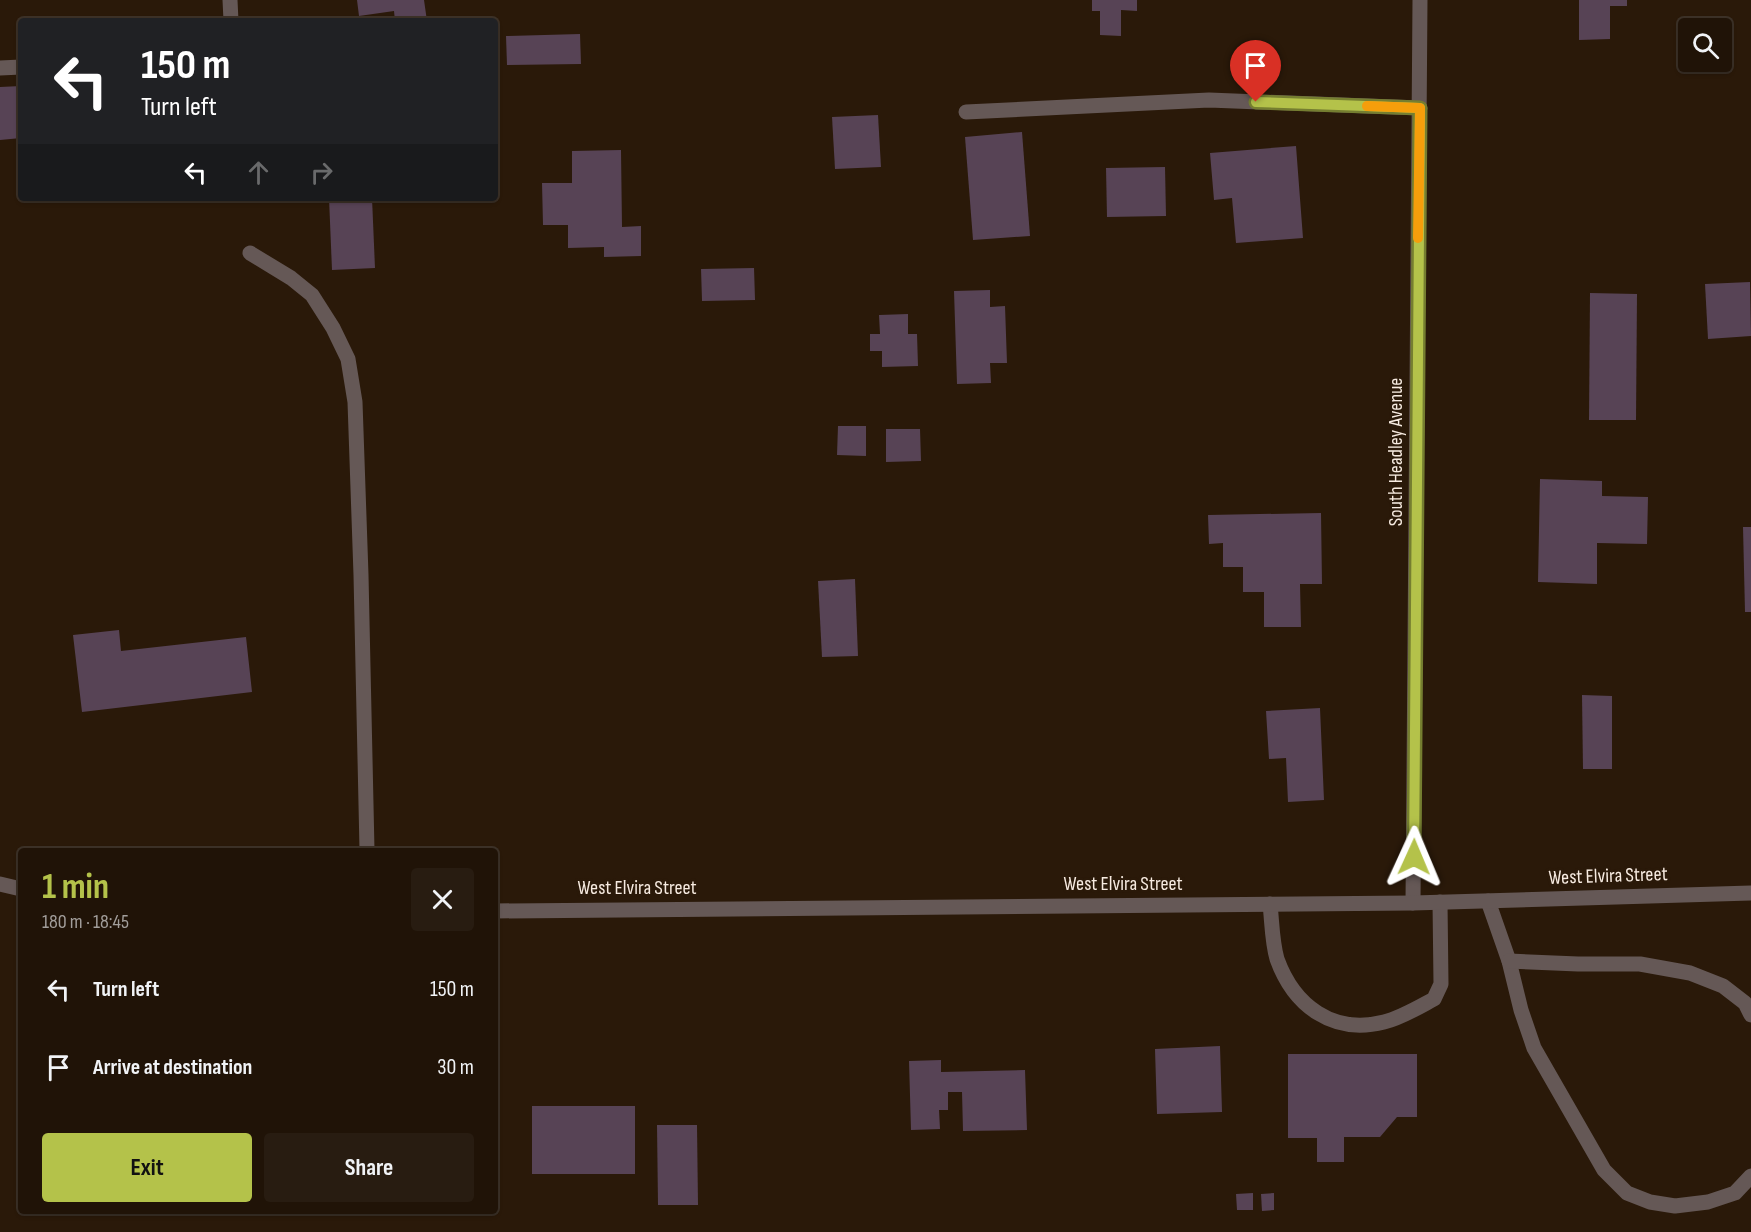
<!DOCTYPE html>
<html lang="en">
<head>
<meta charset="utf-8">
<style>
	:root { --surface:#201307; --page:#281c11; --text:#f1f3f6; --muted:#a29e9b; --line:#3d3228; --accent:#b4c24a }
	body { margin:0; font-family:"Sofia Sans Condensed",sans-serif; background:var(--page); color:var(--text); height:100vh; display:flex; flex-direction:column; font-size:22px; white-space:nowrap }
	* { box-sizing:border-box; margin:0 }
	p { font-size:20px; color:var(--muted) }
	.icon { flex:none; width:33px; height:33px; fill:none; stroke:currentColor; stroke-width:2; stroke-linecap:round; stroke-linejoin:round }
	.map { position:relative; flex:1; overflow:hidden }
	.side { position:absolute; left:18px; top:848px; width:480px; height:366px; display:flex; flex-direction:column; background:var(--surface); border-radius:6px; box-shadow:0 2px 4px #0004,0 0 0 2px var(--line) }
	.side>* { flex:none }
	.top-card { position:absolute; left:18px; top:18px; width:480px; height:183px; border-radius:6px; box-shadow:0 2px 4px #0004,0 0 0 2px var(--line); background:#202124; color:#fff; overflow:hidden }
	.controls { position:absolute; left:1678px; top:18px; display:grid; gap:12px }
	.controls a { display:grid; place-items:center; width:54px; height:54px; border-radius:6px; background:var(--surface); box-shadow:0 2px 4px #0004,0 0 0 2px var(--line); font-size:30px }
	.pin { position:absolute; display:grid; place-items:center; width:51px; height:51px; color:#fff; margin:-62px -26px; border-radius:50% 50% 50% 0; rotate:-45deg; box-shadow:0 0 6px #0007 }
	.pin .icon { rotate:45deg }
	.me { position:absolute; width:66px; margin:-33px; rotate:1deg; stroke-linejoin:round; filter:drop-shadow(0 0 4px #0008) }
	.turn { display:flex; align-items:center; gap:21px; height:126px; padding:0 24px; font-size:27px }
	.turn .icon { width:78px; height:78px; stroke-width:2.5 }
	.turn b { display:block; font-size:42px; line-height:51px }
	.lanes { display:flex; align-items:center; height:57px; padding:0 24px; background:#0003; justify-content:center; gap:30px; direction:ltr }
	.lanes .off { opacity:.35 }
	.round { display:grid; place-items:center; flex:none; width:63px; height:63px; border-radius:6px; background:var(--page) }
	.head { display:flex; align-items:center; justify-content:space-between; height:102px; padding:0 24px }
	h1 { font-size:36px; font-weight:700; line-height:45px; color:var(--accent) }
	.button { display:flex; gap:12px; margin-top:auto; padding:12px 24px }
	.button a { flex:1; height:69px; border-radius:6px; background:var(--accent); color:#111; font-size:24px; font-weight:700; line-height:69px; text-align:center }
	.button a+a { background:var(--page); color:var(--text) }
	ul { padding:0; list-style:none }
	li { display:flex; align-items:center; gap:18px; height:78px; padding:0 24px }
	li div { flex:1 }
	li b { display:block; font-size:22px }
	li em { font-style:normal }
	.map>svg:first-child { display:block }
	.building { fill:#574355 }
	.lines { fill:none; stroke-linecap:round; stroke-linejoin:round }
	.service { stroke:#655856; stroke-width:15 }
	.minor { stroke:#655856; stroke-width:15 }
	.route-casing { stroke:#757e30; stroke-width:15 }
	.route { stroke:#b4c24a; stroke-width:10 }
	.slow { stroke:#f59e0b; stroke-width:10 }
	.labels { text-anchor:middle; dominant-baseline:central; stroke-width:6; stroke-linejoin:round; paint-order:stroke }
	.street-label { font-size:20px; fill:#f7ebe1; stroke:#2a1909 }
</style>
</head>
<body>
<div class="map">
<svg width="1751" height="1232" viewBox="0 0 1751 1232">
	<rect width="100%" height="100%" fill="#2a1909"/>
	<g class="building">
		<polygon points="357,0 424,0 427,21 395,21 394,11 359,16"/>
		<polygon points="1092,0 1137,0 1137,11 1121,10 1121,36 1100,35 1100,11 1092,11"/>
		<polygon points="1579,0 1627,0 1627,6 1610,6 1610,39 1579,40"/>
		<polygon points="580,34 581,64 507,65 506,36"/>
		<polygon points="21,86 21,138 0,140 0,87"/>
		<polygon points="878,115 881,167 835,169 832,117"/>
		<polygon points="1022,132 1030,236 973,240 965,137"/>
		<polygon points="1296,146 1303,238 1236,243 1232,198 1214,200 1210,153"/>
		<polygon points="621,150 622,227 641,226 641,256 604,257 604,247 568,248 568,225 543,225 542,183 572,183 572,151"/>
		<polygon points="1165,167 1166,216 1107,217 1106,168"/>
		<polygon points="329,198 372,198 375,268 332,270"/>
		<polygon points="754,268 755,300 702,301 701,269"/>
		<polygon points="1750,282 1751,336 1708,339 1705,284"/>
		<polygon points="990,290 990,307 1005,306 1007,363 990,363 991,383 957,384 954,291"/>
		<polygon points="1590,293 1637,294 1636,420 1589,420"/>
		<polygon points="908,314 908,334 917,334 918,366 882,367 882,351 870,351 870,334 880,334 879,315"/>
		<polygon points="838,426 866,426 866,456 837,455"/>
		<polygon points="886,429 920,429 921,461 886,462"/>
		<polygon points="1540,479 1602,481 1602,496 1648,497 1647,544 1597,543 1597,584 1538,582"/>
		<polygon points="1321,513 1322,584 1300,584 1301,627 1264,627 1264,592 1243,592 1243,567 1223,567 1223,543 1209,544 1208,515"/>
		<polygon points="1743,527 1751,527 1751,612 1745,612"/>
		<polygon points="855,579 858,656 822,657 818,581"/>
		<polygon points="119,630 121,651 246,637 252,692 82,712 73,635"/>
		<polygon points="1582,695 1612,696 1612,769 1583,769"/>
		<polygon points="1320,708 1324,800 1288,802 1286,758 1269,759 1266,711"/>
		<polygon points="1220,1046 1222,1112 1157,1114 1155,1049"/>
		<polygon points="1288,1054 1417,1054 1417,1117 1397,1117 1380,1137 1344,1137 1344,1162 1317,1162 1317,1138 1288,1138"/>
		<polygon points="941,1060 941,1072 1025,1070 1027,1130 963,1131 962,1092 948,1092 948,1110 939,1110 940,1129 911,1130 909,1061"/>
		<rect x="532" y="1106" width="103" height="68"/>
		<polygon points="657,1125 697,1125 698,1205 658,1205"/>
		<polygon points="1253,1193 1253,1210 1237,1210 1236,1194"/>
		<polygon points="1274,1193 1274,1210 1262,1211 1261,1194"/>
	</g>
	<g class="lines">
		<g class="service">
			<polyline points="230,0 231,21"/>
			<polyline points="0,68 21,67"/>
			<polyline points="966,112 1209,100 1420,108"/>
			<polyline points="250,253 291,278 312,295 333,328 348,359 355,402 361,575 367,850"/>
			<polyline points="1488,901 1509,961 1521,1010 1534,1048 1604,1170 1627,1193 1650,1202 1675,1206 1708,1202 1735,1193 1751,1176"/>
			<path d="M 1270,904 C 1272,922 1272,942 1277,959 C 1294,1006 1333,1035 1384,1022 C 1401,1018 1419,1007 1434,999 L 1441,984 L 1440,902"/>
			<polyline points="1509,961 1578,964 1640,964 1690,973 1723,986 1745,1003 1751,1015"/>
		</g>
		<g class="minor">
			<polyline points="0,884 21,889"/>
			<polyline points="1413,903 1420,0"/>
			<polyline points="495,911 1413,903 1751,893"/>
		</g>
	</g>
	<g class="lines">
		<defs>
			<polyline id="route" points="1256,102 1420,108 1414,857"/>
		</defs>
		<use href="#route" class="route-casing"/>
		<use href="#route" class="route"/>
		<polyline class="slow" points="1367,106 1420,108 1418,238"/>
	</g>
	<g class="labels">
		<g class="street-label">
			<text transform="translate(1396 452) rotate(-90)">South Headley Avenue</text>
			<text transform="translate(1608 876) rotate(-2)">West Elvira Street</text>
			<text x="1123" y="884">West Elvira Street</text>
			<text x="637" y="888">West Elvira Street</text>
		</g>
	</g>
</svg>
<div class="controls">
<a><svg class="icon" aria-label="search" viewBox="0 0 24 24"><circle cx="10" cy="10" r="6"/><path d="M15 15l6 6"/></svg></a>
</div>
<div class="pin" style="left:1256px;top:102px;background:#d93025"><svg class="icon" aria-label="arrive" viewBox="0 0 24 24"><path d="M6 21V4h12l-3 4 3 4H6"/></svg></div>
<svg class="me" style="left:1414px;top:857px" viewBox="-20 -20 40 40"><path d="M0-17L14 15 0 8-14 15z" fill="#b4c24a" stroke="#fff" stroke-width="4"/></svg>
<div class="top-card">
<div class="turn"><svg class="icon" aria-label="left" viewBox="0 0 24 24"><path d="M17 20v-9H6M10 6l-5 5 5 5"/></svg><div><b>150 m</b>Turn left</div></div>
<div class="lanes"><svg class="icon" aria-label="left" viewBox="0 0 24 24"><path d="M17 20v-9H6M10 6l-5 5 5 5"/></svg><svg class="icon off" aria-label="ahead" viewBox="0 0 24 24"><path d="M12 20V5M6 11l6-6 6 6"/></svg><svg class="icon off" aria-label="right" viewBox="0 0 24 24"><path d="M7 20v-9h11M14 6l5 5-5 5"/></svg></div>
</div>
<section class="side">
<div class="head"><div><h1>1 min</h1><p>180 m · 18:45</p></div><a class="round"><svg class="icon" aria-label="close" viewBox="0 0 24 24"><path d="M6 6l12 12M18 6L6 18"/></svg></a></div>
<ul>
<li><svg class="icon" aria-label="left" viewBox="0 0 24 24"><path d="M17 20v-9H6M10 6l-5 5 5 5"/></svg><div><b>Turn left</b></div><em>150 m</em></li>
<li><svg class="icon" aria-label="arrive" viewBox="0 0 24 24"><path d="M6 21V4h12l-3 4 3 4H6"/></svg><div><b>Arrive at destination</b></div><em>30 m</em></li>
</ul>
<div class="button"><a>Exit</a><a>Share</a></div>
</section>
</div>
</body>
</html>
